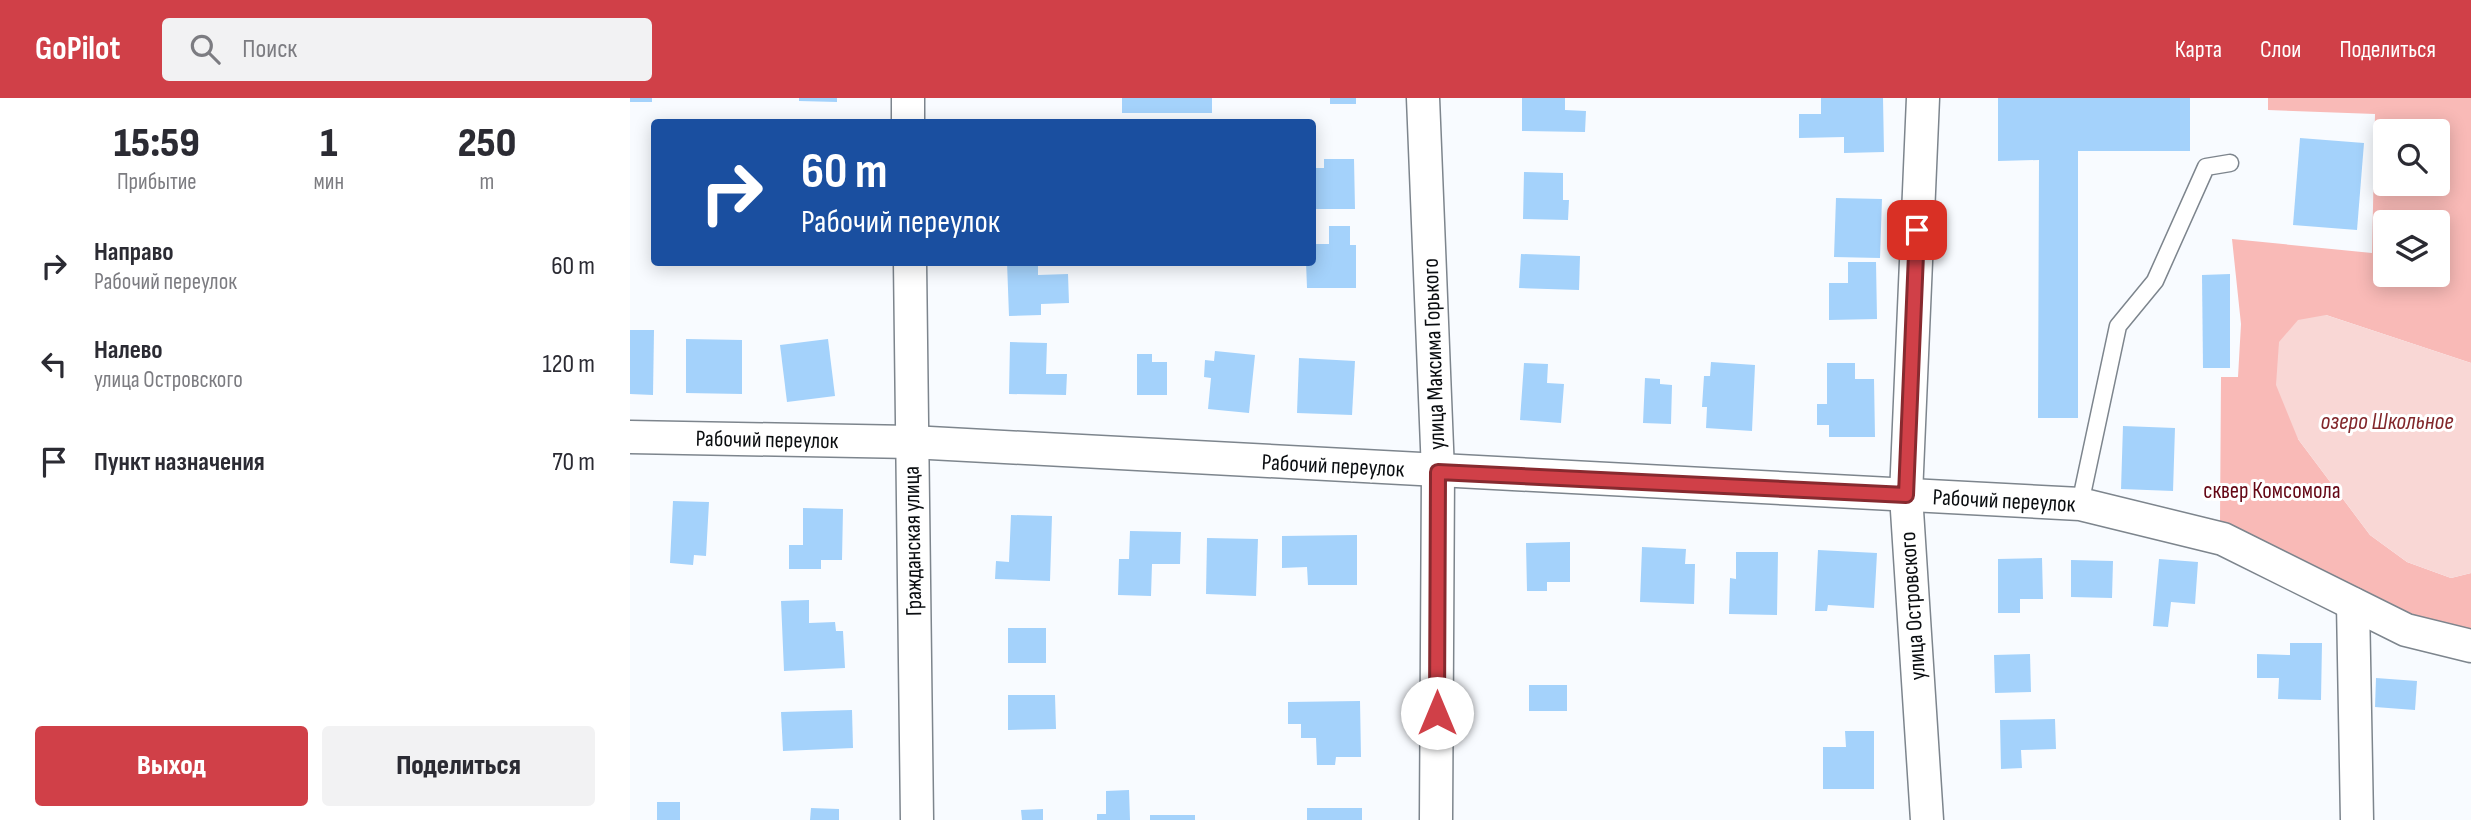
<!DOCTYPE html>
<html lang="ru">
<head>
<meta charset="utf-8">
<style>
	:root { --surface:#fff; --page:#f2f2f3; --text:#2b2b33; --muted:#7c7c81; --accent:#d04048 }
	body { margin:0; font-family:"Sofia Sans Condensed",sans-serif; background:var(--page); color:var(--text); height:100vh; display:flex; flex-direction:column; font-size:26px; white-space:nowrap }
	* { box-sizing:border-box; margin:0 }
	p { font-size:23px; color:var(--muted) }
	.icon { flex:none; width:38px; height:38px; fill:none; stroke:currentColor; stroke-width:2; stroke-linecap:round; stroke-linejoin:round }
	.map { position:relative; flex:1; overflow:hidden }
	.side { display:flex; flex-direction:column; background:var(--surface); width:630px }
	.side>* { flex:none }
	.hud { position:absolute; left:21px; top:21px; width:665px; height:147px; border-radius:7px; box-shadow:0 4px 18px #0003; background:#1a4fa0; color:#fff; overflow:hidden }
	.fabs { position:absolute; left:1743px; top:21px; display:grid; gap:14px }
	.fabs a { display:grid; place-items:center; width:77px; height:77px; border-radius:7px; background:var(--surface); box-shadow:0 4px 18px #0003; font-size:35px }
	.pin { position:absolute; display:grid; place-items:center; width:60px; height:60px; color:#fff; margin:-30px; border-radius:14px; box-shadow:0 4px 10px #0006 }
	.me { position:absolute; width:77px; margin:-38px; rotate:0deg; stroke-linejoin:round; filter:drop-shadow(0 0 5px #0008) }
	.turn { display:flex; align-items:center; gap:24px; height:147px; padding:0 35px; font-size:32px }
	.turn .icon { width:91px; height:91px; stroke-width:2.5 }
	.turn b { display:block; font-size:49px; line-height:60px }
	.eta { display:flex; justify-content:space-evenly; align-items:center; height:119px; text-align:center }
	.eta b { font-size:42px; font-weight:800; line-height:49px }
	.button { display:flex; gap:14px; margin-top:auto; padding:14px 35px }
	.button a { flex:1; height:80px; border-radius:7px; background:var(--accent); color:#fff; font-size:28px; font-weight:800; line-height:80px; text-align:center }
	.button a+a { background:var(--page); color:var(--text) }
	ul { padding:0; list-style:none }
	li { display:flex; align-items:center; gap:21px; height:98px; padding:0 35px }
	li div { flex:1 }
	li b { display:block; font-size:26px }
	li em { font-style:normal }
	header { display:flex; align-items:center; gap:42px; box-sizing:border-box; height:98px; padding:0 35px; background:var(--accent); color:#fff }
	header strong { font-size:33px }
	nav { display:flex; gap:38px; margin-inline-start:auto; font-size:24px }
	.search { width:490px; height:63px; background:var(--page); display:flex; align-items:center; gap:18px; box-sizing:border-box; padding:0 24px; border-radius:7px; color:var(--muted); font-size:26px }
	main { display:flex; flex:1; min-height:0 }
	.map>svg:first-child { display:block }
	.green { fill:#f9bab7; fill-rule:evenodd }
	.water { fill:#f9d7d5 }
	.building { fill:#a4d2fb }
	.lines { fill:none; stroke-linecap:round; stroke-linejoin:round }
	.service-casing { stroke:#7d858d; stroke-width:19 }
	.minor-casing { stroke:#7d858d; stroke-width:35 }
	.service { stroke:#fff; stroke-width:16 }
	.minor { stroke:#fff; stroke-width:32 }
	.route-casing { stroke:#872a2f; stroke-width:18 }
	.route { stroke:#d04048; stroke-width:12 }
	.labels { text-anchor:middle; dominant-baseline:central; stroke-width:6; stroke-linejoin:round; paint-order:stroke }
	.street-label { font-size:23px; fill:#0a0d10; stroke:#fff }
	.park-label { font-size:23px; fill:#640614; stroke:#fff }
	.water-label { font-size:24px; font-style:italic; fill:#82272b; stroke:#fff }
</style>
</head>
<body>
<header>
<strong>GoPilot</strong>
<div class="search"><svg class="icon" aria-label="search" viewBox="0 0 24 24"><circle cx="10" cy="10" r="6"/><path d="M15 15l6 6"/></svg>Поиск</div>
<nav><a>Карта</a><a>Слои</a><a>Поделиться</a></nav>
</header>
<main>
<section class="side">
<div class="eta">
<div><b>15:59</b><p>Прибытие</p></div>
<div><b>1</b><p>мин</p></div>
<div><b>250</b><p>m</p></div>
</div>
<ul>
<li><svg class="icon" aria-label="right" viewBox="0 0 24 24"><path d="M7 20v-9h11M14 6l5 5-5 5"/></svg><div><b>Направо</b><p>Рабочий переулок</p></div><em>60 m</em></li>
<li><svg class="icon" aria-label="left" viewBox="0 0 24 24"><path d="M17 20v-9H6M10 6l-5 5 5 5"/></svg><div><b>Налево</b><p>улица Островского</p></div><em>120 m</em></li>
<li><svg class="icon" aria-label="arrive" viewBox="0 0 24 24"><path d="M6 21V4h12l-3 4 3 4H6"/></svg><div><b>Пункт назначения</b></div><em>70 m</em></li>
</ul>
<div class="button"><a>Выход</a><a>Поделиться</a></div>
</section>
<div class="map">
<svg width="1841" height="722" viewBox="0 0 1841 722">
	<rect width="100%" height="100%" fill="#f8fbff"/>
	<path class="green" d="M 1638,0 L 1841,0 L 1841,265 L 1696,217 L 1668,341 L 1740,437 L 1777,464 L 1821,480 L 1841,475 L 1841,538 L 1777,522 L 1590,424 L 1591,279 L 1608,279 L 1611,226 L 1602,141 L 1742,155 L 1745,16 L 1638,12 ZM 1755,33 L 1808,33 L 1808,86 L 1755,86 ZM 1755,124 L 1808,124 L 1808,177 L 1755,177 Z"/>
	<polygon class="water" points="1696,217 1841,265 1841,475 1821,480 1777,464 1740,437 1668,341 1646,287 1649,244 1668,222"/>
	<g class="building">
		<rect x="0" y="0" width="22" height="4"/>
		<polygon points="169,0 207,0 207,4 169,3"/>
		<rect x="492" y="0" width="90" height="15"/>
		<rect x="700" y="0" width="26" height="6"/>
		<polygon points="892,0 935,0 935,12 956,13 955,34 892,33"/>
		<polygon points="1191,0 1253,0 1254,54 1214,55 1214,39 1169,40 1169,16 1191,16"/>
		<polygon points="1368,0 1560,0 1560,53 1448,53 1448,320 1408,320 1409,62 1368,63"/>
		<polygon points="1670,40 1734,45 1727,132 1663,127"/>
		<polygon points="694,61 724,61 725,111 682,111 682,70 694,70"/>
		<polygon points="894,74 933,75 933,102 939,102 938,122 893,121"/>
		<polygon points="1206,100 1252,101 1250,160 1204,159"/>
		<polygon points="699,128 720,128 720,147 726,147 726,190 677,190 676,164 682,164 682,146 699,146"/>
		<polygon points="891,156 950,158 949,192 889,190"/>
		<polygon points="377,164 408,164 408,177 438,176 439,205 411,206 411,217 379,218"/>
		<polygon points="1218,164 1246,164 1247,221 1199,222 1199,185 1218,185"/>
		<polygon points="1600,176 1600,270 1573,270 1572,177"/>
		<polygon points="0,232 24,232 23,297 0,296"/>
		<polygon points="56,241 112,242 112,296 56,295"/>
		<polygon points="198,241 205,298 157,304 150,247"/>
		<polygon points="380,244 417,245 416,276 437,276 436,297 379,296"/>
		<polygon points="585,253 625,257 619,315 578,311 581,280 574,279 575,262 584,263"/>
		<polygon points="507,256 522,256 522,264 537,264 537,297 507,297"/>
		<polygon points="669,260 725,263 722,317 667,315"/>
		<polygon points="1081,264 1125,267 1122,333 1076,330 1077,309 1072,309 1074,278 1080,278"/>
		<polygon points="894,265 918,266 917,285 934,286 931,325 890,322"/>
		<polygon points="1197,265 1225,265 1225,281 1244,281 1245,339 1199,339 1199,327 1187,327 1187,306 1197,306"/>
		<polygon points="1015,280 1030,281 1030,286 1042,287 1041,326 1013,325"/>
		<polygon points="1493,328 1545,330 1543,393 1491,391"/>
		<polygon points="43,403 79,404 76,458 64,457 63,467 40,465"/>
		<polygon points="173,410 213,411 212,462 191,462 191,471 159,471 159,447 173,447"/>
		<polygon points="381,417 422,418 420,483 365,481 366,463 379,464"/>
		<polygon points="500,433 551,434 550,466 522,466 521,498 488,497 489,461 499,461"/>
		<polygon points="727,437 727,487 678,487 677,469 652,470 652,438"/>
		<polygon points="577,440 628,441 626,498 576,496"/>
		<polygon points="940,444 940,484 917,484 917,493 897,493 896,445"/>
		<polygon points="1012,449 1056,451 1055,466 1065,466 1064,506 1010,504"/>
		<polygon points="1188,452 1247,455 1244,510 1198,507 1197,513 1185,513"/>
		<polygon points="1106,454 1148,454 1147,517 1099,516 1100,480 1106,481"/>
		<polygon points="1412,460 1413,501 1390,501 1390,515 1368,515 1368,461"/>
		<polygon points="1529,461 1568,464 1565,506 1541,504 1538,529 1523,528"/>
		<polygon points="1441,462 1483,463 1482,500 1441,499"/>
		<polygon points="179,502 179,525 205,524 206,533 213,533 215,570 154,573 151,503"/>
		<rect x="378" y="530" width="38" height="35"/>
		<polygon points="1660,545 1692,545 1691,602 1648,601 1649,580 1627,580 1627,556 1660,557"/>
		<polygon points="1400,556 1401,594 1365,595 1364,557"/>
		<polygon points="1746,580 1787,583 1785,612 1745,609"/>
		<rect x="899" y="587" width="38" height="26"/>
		<polygon points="378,597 425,597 426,631 378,632"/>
		<polygon points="730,603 731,659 706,659 705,667 687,667 686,640 671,640 671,626 658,626 658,604"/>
		<polygon points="222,612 223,650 153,653 151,614"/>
		<polygon points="1425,621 1426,651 1391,652 1392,670 1371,671 1370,622"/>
		<polygon points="1215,633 1244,633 1244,691 1193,691 1193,649 1216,649"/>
		<polygon points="499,692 500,722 467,722 467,716 476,716 476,693"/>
		<rect x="27" y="704" width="23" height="18"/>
		<polygon points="181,710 209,711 209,722 180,722"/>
		<rect x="677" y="710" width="55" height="12"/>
		<polygon points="413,711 413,722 392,722 391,712"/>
		<rect x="520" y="717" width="45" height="5"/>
	</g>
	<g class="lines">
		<defs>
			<polyline id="service" points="1450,406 1488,228 1525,183 1576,69 1600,65"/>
			<g id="minor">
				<polyline points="278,0 278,24"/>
				<polyline points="793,0 808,374 806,722"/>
				<polyline points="1293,0 1276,397 1297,722"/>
				<polyline points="280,164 287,722"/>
				<polyline points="0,339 281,344 1450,406 1593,441 1776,532 1841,548"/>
				<polyline points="1723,506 1727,722"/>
			</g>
		</defs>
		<use href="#service" class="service-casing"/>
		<use href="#minor" class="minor-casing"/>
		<use href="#service" class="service"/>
		<use href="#minor" class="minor"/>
	</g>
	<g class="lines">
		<defs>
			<polyline id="route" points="807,615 808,374 1276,397 1287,132"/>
		</defs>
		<use href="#route" class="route-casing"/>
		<use href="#route" class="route"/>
	</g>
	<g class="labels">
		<g class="street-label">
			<text transform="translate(804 256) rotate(-92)">улица Максима Горького</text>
			<text transform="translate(137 342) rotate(1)">Рабочий переулок</text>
			<text transform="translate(703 368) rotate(3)">Рабочий переулок</text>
			<text transform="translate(1374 403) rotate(3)">Рабочий переулок</text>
			<text transform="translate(283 443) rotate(-91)">Гражданская улица</text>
			<text transform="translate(1283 508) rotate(-94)">улица Островского</text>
		</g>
		<g class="park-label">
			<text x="1642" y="393">сквер Комсомола</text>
		</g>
		<g class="water-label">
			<text x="1757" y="323">озеро Школьное</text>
		</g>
	</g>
</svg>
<div class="fabs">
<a><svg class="icon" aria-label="search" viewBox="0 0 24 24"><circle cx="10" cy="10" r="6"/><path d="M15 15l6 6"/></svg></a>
<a><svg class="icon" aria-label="layers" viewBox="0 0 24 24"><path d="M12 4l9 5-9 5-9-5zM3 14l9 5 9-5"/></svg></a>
</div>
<div class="pin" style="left:1287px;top:132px;background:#d93025"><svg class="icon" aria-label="arrive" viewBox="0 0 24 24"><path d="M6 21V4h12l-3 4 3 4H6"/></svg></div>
<svg class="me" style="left:807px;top:615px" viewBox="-20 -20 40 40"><circle r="19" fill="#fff"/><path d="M0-13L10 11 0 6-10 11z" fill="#d04048"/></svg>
<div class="hud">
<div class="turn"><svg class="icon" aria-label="right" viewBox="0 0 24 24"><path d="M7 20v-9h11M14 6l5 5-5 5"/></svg><div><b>60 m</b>Рабочий переулок</div></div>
</div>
</div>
</main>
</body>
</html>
